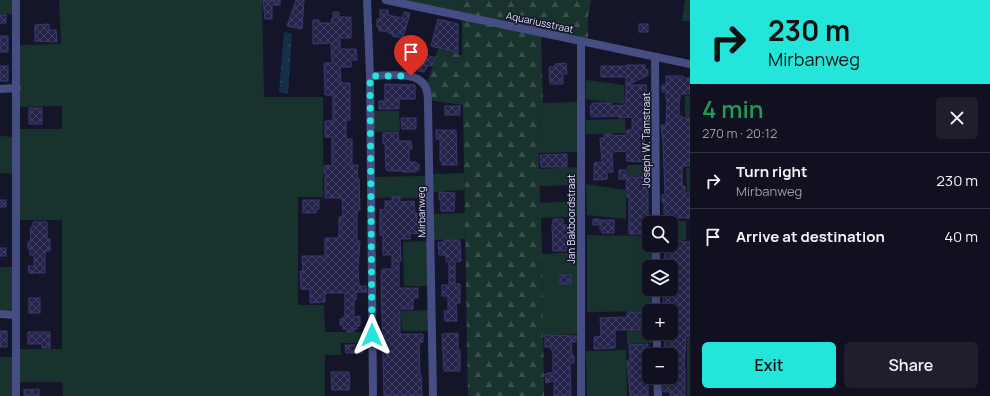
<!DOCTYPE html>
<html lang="en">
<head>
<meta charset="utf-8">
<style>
	:root { --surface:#101020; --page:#1e1e2d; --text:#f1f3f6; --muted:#9c9da5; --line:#30303e; --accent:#24e5d9 }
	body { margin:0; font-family:Manrope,sans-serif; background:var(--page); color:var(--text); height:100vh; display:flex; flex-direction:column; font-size:15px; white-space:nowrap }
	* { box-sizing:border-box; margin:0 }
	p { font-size:13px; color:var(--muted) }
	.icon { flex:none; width:22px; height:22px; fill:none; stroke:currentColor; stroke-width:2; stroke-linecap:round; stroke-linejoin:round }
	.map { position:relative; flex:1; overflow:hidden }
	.panel { display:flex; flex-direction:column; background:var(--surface); width:300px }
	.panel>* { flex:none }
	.top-card { background:#24e5d9; color:#111; overflow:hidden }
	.tools { position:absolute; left:642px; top:216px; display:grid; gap:8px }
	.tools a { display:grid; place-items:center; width:36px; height:36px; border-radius:6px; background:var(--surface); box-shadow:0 2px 10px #0003,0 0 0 1px var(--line); font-size:20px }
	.pin { position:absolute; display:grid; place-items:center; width:34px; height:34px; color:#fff; margin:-41px -17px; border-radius:50% 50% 50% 0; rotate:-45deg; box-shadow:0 0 4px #0007 }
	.pin .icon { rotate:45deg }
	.me { position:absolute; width:44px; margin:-22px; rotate:0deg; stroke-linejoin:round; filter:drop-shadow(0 0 3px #0008) }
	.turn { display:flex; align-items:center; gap:14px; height:84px; padding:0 12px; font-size:18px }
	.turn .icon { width:52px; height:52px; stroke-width:2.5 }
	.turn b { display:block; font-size:28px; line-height:34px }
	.round { display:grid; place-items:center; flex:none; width:42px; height:42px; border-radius:6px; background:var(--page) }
	.head { display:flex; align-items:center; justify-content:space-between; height:68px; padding:0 12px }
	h1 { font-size:24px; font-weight:600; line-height:30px; color:#1e9e55 }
	.cta { display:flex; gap:8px; margin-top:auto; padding:8px 12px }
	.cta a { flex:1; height:46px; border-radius:6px; background:var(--accent); color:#111; font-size:16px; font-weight:600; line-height:46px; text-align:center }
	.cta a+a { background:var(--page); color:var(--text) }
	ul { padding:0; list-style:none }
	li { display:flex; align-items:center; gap:12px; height:56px; padding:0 12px; border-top:1px solid var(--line) }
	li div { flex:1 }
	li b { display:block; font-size:15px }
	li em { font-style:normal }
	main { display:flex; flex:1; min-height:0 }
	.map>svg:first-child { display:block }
	.green { fill:#18332e }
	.forest { fill:url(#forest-firs) }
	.water { fill:url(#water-ripples) }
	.building { fill:url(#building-cross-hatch); stroke:#3a3872 }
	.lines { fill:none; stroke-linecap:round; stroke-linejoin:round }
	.minor { stroke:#454d83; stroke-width:8 }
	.route { stroke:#24e5d9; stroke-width:7; stroke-dasharray:0 12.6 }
	.labels { text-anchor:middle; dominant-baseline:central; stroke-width:3; stroke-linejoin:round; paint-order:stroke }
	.street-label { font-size:10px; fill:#e1e2fb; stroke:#15152a }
</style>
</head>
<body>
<main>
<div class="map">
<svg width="690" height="396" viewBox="0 0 690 396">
	<defs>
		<pattern id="forest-firs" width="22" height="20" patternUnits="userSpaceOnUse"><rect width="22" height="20" fill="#18332e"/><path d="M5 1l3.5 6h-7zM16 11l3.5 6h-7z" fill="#39504d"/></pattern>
		<pattern id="water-ripples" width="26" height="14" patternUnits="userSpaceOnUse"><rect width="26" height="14" fill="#143048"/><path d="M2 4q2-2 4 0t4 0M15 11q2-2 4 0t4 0" fill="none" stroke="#364e63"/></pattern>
		<pattern id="building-cross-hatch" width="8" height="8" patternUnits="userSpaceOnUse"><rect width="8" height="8" fill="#242349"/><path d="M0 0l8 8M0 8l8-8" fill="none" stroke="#444364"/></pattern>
	</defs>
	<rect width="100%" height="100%" fill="#15152a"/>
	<g class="green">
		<rect x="0" y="0" width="14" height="14"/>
		<polygon points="59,0 262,0 264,97 323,97 323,197 298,197 298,305 324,305 325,332 370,332 371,343 341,343 341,355 325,355 325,396 63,396 62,382 19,382 19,349 62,349 62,220 19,220 20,129 62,129 62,106 20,107 20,45 61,44"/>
		<polygon points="404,0 459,0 467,14"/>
		<polygon points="685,0 690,0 690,21 682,21"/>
		<polygon points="586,80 624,85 625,104 586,99"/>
		<rect x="685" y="96" width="5" height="21"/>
		<polygon points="580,102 581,152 538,153 538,138 543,103"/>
		<polygon points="373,111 399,111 400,131 373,132"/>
		<polygon points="625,119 626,133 586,134 586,120"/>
		<polygon points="0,136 15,137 14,174 0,173"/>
		<rect x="627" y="165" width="26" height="11"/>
		<polygon points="581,167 581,185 539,186 539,169"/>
		<polygon points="686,168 690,168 690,192 687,192"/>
		<polygon points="464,173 464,190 432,192 432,174"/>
		<polygon points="428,176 428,198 400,198 400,197 374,198 374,177"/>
		<polygon points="586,184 626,190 626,219 587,215"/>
		<polygon points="581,201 582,216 540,218 540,203"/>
		<polygon points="465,213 465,239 434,240 433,214"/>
		<polygon points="658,221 686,221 686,240 671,240 671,223 658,223"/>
		<polygon points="587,235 649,236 649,245 653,245 653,267 649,267 649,289 653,289 653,311 587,312"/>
		<polygon points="428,241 429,286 404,286 403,242"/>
		<polygon points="582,252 582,334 543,335 542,254"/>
		<polygon points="0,267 14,267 13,309 8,311 0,311"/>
		<polygon points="431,310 431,331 402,331 401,311"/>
		<polygon points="649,330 649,333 653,333 653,343 627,344 627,331"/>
		<rect x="687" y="338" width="3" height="58"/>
		<polygon points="626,350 627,396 587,396 586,351"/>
		<rect x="0" y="357" width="12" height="39"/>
	</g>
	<g class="forest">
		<polygon points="459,0 591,0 588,17 588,40 467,14"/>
		<polygon points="462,19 541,36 543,103 538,138 542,254 544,396 468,396 463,105 429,100 427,84 438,49 462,55"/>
	</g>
	<polygon class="water" points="284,32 292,34 288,94 279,92"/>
	<g class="building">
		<polygon points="263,0 280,0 280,5 272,5 272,19 265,19"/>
		<polygon points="296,0 304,0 302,29 287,26"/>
		<polygon points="380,10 388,10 388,15 402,18 404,12 410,13 403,38 392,36 393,34 388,33 389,31 379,31 379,27 377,27 377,19 380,19"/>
		<polygon points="333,12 339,12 339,17 351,17 351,38 340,38 340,49 356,49 357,60 351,60 351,67 340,67 341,83 350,83 350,120 346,120 346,139 352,139 352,165 358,165 357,178 359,178 360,210 357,210 357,241 360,241 358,268 359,286 366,286 367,292 356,292 356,300 354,300 354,317 360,316 360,326 357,326 357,329 354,329 354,331 347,332 347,329 343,329 343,325 340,325 340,319 343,319 343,317 345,317 345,293 325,293 325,302 310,303 310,289 301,289 300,271 303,271 302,256 325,256 325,238 339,238 339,217 343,217 342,198 325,198 325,173 324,173 324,166 332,165 332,137 325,137 325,121 333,121 333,95 325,95 324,63 332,63 331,43 313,44 313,20 319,20 319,23 332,23 331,19 333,19"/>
		<rect x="0" y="15" width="6" height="8"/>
		<polygon points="438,19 458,24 458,53 431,46"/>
		<polygon points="49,24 49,30 56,30 57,42 35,41 35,25"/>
		<rect x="639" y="24" width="9" height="8"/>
		<rect x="0" y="36" width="8" height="16"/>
		<polygon points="406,48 435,58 432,66 428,65 424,72 418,71 420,66 418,65 420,57 403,58 402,49"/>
		<polygon points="566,63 567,74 563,74 563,84 550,84 549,67 555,67 555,64"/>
		<polygon points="626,65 645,65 645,69 648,70 648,75 628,85 646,85 647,103 644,103 645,162 626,161 627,151 612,152 613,172 607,172 607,179 594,180 594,163 602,162 600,138 604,138 604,134 612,134 612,136 627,135 627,130 632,130 632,117 619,118 619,116 591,117 590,106 592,106 592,103 612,103 612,106 626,105 626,77 601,77 601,66 626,66"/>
		<rect x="0" y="66" width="8" height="15"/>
		<polygon points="666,76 683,76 683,78 690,78 690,94 680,94 680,100 679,100 679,116 682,116 682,118 690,118 690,166 682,166 682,186 685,186 685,193 690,193 690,218 667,218 667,214 664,214 664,202 662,202 662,195 665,195 663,142 661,125 666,125 667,100 666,100 666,92 662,92 662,85 666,85"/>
		<polygon points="385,84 415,85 415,99 399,99 399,109 379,109 379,101 385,101"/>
		<rect x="445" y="106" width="15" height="9"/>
		<rect x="29" y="108" width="13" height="16"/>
		<polygon points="401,118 416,118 416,129 402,129"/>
		<polygon points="436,130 456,130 457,165 442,165 442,161 440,161 440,139 436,139"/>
		<polygon points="398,132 399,141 411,141 412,149 409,149 409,162 416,162 416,164 419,164 419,170 416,170 416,172 403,172 403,171 388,171 388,170 386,170 385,144 383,144 383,133"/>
		<polygon points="567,154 567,167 541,167 540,155"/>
		<rect x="619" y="170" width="7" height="9"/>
		<polygon points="627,177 646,177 646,189 648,189 648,220 649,220 649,231 646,231 645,234 629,234 629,197 627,197 627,189 626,189"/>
		<polygon points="439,192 455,193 454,211 441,211 441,200 439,200"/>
		<polygon points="392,197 400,197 400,202 414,201 415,213 417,213 417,222 421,222 421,234 410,233 410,239 400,239 401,261 399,261 399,288 418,288 418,298 413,298 413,309 400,309 400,334 423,334 423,342 419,343 420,375 421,375 422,396 384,396 381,274 382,275 382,269 392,269 392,255 383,255 383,235 380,235 380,209 385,210 385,201 392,201"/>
		<rect x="0" y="200" width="6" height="7"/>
		<polygon points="303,200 319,200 319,209 316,209 316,213 303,213"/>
		<polygon points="553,219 563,219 563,225 566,225 567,239 568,239 568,247 566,247 566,251 553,251 552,225 553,225"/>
		<rect x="593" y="219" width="6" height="6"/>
		<polygon points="600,220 614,220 614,233 602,233 602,230 600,230"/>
		<polygon points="33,222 47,222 47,239 50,239 50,251 46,251 45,255 45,273 29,273 28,266 34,266 34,255 30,255 30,249 28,249 28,242 30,242 31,227 33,227"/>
		<polygon points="444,240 460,240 461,261 455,262 455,284 460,284 460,303 456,303 457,321 445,321 444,311 448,311 448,296 442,296 442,285 449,285 449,262 446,262 446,255 439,255 438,242 444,242"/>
		<polygon points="671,240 690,242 690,337 686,336 684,369 685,369 685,396 670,396 670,392 663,392 663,377 671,377 671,355 669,355 669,348 666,348 666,346 664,346 665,333 671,333 671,309 662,308 665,289 671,289 671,267 663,267 666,245 671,245"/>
		<rect x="0" y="248" width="6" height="8"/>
		<rect x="560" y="275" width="11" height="9"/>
		<rect x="29" y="298" width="11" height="15"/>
		<polygon points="627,312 646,312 646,324 640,324 640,330 615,330 615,348 594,349 594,337 601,336 600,318 627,317"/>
		<rect x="0" y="331" width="7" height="16"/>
		<polygon points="28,332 50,332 50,348 42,348 42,344 28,344"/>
		<polygon points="458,333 458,350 460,350 460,371 444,371 442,334"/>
		<polygon points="545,335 576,336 576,342 571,342 572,356 574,356 574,363 570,363 571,396 554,396 554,381 546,383 545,374 553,372 553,350 551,350 551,347 545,347"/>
		<polygon points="648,344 648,359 645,359 645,373 648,373 648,396 630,396 627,360 630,360 629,345"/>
		<polygon points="345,345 363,345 363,353 346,353"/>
		<polygon points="331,372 349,372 349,376 350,376 349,390 332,390"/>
		<polygon points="39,389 39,396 24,396 24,390"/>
	</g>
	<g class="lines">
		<g class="minor">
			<polyline points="367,0 370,76 373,396"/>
			<polyline points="386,0 690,64"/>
			<polyline points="655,57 656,223"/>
			<path d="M 370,76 C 386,76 419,70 426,88 C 428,93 428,100 428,105 L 433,396"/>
			<polyline points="0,89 17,88"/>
			<polyline points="656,245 656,267"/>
			<polyline points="656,289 656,311"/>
			<polyline points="0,314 16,315"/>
			<polyline points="657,333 657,355"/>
			<polyline points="657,377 658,396"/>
			<polyline points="16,396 16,0"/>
			<polyline points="581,396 581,41"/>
		</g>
	</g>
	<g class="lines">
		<polyline class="route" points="372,335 370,76 411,76"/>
	</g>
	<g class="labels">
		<g class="street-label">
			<text transform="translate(540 22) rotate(12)">Aquariusstraat</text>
			<text transform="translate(646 140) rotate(-90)">Joseph W. Tamstraat</text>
			<text transform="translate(421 212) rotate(-91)">Mirbanweg</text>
			<text transform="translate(571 219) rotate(-90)">Jan Bakboordstraat</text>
		</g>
	</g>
</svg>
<div class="tools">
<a><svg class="icon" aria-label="search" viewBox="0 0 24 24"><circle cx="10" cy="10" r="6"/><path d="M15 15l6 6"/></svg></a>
<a><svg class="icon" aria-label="layers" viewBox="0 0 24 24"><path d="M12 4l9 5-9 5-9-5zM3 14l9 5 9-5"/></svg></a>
<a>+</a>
<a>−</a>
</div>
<div class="pin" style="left:411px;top:76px;background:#d93025"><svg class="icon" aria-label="arrive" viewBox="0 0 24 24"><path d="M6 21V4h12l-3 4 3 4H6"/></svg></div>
<svg class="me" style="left:372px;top:335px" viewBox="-20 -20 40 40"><path d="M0-17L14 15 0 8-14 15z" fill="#24e5d9" stroke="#fff" stroke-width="4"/></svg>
</div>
<section class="panel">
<div class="top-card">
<div class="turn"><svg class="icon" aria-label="right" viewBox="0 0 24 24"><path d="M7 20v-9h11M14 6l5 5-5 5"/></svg><div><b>230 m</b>Mirbanweg</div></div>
</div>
<div class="head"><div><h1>4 min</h1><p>270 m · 20:12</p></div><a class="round"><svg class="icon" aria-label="close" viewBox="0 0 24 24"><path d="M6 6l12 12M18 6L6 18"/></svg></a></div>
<ul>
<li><svg class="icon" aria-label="right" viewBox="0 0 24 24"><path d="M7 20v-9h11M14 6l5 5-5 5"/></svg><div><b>Turn right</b><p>Mirbanweg</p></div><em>230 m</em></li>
<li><svg class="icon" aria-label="arrive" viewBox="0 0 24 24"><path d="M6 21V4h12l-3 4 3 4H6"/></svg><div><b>Arrive at destination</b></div><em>40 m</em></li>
</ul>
<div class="cta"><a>Exit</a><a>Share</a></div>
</section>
</main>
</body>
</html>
